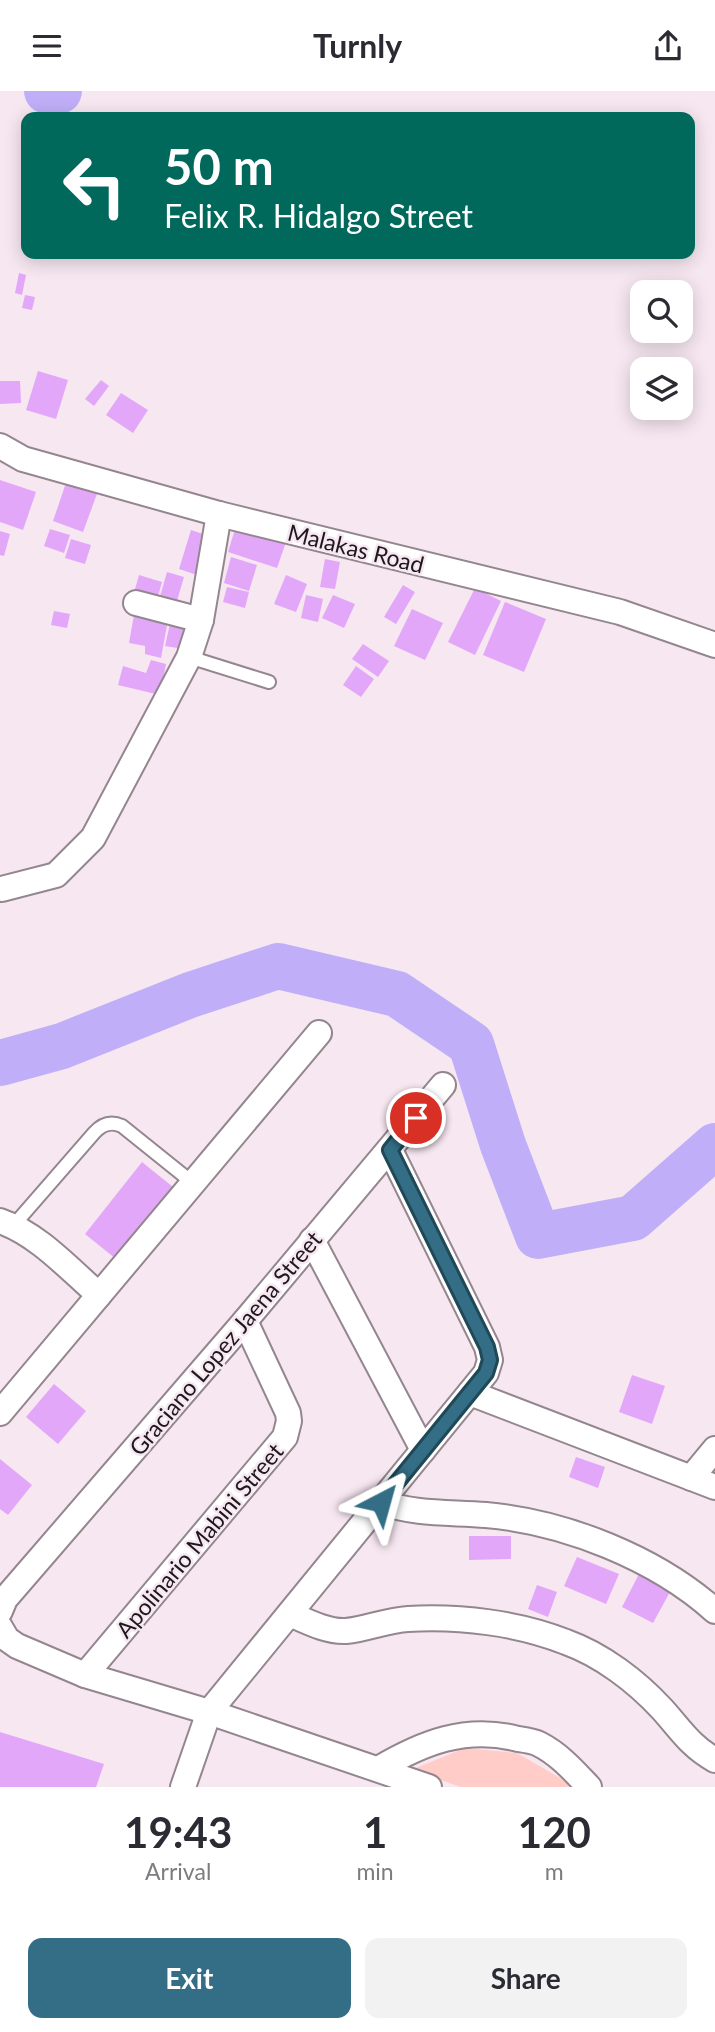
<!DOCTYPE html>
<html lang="en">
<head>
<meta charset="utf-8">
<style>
	:root { --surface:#fff; --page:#f2f2f3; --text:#2b2b33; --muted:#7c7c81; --accent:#336e86 }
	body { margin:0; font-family:Lato,sans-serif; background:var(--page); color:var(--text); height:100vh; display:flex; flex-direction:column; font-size:26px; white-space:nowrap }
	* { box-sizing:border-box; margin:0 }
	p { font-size:23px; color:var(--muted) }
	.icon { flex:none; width:38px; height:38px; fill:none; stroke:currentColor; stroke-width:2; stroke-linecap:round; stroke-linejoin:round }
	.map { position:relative; height:1696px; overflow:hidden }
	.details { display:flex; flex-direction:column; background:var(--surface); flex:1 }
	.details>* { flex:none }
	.top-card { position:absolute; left:21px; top:21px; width:674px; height:147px; border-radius:14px; box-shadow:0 4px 18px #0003; background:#00695c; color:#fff; overflow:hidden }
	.controls { position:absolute; left:630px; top:189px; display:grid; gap:14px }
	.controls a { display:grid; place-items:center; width:63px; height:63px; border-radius:14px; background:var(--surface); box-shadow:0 4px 18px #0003; font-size:35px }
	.pin { position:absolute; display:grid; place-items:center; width:60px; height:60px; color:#fff; margin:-30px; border:4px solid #fff; border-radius:50%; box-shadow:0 2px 7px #0007 }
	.me { position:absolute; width:77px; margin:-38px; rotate:39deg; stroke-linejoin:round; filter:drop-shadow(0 0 5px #0008) }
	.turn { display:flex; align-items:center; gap:24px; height:147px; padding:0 28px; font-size:32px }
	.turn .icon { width:91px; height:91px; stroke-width:2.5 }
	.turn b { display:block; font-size:49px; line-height:60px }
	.eta { display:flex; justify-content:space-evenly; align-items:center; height:119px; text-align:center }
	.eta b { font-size:42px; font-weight:700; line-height:49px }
	.primary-button { display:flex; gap:14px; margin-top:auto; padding:14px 28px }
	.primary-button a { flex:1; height:80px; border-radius:14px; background:var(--accent); color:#fff; font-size:28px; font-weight:700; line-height:80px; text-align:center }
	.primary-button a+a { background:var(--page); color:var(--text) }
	header { display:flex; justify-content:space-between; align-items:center; height:91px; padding:0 28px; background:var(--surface); font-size:32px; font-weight:700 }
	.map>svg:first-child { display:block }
	.green { fill:#ffccc8 }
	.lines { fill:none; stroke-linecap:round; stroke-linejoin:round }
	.river { stroke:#c0aff8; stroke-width:46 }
	.building { fill:#e3a7f9 }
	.service-casing { stroke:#94868f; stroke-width:16 }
	.minor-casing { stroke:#94868f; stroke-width:28 }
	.service { stroke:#fff; stroke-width:12 }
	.minor { stroke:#fff; stroke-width:24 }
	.route-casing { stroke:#214857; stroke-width:18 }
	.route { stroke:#336e86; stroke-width:12 }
	.labels { text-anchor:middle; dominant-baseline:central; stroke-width:5; stroke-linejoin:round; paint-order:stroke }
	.street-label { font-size:23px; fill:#1d181b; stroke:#f7e7f1 }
</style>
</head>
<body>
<header><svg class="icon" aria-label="menu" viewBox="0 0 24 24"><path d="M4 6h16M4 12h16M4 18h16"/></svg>Turnly<svg class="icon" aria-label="share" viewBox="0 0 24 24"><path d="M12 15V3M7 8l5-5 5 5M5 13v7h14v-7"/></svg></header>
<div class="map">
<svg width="715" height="1696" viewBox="0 0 715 1696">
	<rect width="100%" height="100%" fill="#f7e7f1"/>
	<polygon class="green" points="465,1657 517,1662 567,1691 569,1696 461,1696 411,1679"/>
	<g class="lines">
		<g class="river">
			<polyline points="47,0 59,0"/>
			<polyline points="0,972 62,955 190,904 278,875 397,903 471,953 503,1054 538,1145 633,1127 715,1055"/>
		</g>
	</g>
	<g class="building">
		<polygon points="19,182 26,184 22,204 15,202"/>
		<polygon points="25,204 35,206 32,219 22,217"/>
		<polygon points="38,280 68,289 56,328 26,319"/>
		<polygon points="101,289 109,295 94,315 85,308"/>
		<polygon points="0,290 20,290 21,312 0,313"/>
		<polygon points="121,302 148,319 133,342 106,324"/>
		<polygon points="0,389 36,401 23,439 0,431"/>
		<polygon points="67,389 98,400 83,441 53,430"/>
		<polygon points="236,435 286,451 277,477 228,461"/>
		<polygon points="50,438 70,444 64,462 44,455"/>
		<polygon points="191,439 212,446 200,485 179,478"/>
		<polygon points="0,440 10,443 4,465 0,464"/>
		<polygon points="71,448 91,454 85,473 65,467"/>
		<polygon points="231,466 257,474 249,500 224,492"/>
		<polygon points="325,468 340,471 335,498 320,496"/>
		<polygon points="167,481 184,486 174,520 157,516"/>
		<polygon points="139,484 162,491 156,512 133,505"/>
		<polygon points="286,484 307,493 296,521 274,513"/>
		<polygon points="403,494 415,501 396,533 384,526"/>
		<polygon points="227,496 249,501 245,517 223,511"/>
		<polygon points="475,497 501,510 475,564 448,551"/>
		<polygon points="306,504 323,508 318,531 301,527"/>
		<polygon points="333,504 355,513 344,537 322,527"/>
		<polygon points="505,511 546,528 524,581 483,564"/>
		<polygon points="412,518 443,532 425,569 394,555"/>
		<polygon points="54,520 70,523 67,537 51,534"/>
		<polygon points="134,524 168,529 161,567 145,563 145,555 129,552"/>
		<polygon points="171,528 190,532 184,558 165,555"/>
		<polygon points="363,553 389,570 378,586 352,568"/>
		<polygon points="151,569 166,573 160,604 118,594 123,575 146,582"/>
		<polygon points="356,575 374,588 361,606 343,594"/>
		<polygon points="142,1071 173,1096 116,1168 85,1143"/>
		<polygon points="632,1284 665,1295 652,1333 619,1321"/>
		<polygon points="54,1293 86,1320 58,1353 26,1326"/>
		<polygon points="576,1366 605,1376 598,1397 569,1386"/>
		<polygon points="0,1368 32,1394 8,1424 0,1418"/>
		<polygon points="469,1445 511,1445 511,1468 469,1469"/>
		<polygon points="577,1466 619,1483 606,1513 564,1495"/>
		<polygon points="639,1483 671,1499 653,1532 622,1516"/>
		<polygon points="537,1494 557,1501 548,1526 528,1518"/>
		<polygon points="0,1641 104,1673 96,1696 0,1696"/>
	</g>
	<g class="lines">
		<defs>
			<g id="service">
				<polyline points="189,566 269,591"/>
				<path d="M 13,1135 L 94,1042 C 102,1033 111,1030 122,1035 L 193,1092"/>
			</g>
			<g id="minor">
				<polyline points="0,355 23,368 219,423 620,521 715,554"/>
				<polyline points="136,512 201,529"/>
				<polyline points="2,798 56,784 93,747 189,566 201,529 219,423"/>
				<path d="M 0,1130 C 38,1143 69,1178 99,1204"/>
				<polyline points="312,1149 423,1359"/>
				<polyline points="470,1302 715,1396"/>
				<polyline points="0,1322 319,942"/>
				<polyline points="691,1387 715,1358"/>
				<path d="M 381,1411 C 416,1424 450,1421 486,1424 C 565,1431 656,1467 715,1520"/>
				<polyline points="0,1520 5,1508 245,1230 443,994"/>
				<path d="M 290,1523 C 306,1530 327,1541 346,1540 C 367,1538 387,1529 408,1528 C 460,1525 518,1532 566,1551 C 602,1564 636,1590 662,1618 C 681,1639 690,1655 715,1669"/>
				<polyline points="0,1536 7,1548 17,1555 85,1584 209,1621 429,1696"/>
				<polyline points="85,1584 285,1346 289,1330 288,1322 245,1230"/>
				<path d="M 378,1678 C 422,1652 466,1634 518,1648 C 525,1649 533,1650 539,1653 C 559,1663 574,1680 589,1696"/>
				<polyline points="183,1696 209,1621 486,1282 490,1269 487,1256 390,1059"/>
			</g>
		</defs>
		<use href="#service" class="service-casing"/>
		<use href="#minor" class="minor-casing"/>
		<use href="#service" class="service"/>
		<use href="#minor" class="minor"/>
	</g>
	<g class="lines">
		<defs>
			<polyline id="route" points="381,1411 486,1282 490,1269 487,1256 390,1059 416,1027"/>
		</defs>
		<use href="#route" class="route-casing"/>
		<use href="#route" class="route"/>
	</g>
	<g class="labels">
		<g class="street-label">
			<text transform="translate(356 457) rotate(14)">Malakas Road</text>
			<text transform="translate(225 1252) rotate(-50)">Graciano Lopez Jaena Street</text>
			<text transform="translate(199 1449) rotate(-50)">Apolinario Mabini Street</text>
		</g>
	</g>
</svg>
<div class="controls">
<a><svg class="icon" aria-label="search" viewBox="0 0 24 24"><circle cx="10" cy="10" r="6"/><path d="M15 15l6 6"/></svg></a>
<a><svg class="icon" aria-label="layers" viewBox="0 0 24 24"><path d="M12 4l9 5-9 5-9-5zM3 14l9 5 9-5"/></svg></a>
</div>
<div class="pin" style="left:416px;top:1027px;background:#d93025"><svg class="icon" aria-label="arrive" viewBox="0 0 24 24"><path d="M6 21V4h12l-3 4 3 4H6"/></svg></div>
<svg class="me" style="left:381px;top:1411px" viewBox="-20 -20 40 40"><path d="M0-17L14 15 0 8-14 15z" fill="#336e86" stroke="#fff" stroke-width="4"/></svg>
<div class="top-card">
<div class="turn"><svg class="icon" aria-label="left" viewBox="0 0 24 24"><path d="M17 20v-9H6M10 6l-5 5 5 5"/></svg><div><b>50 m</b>Felix R. Hidalgo Street</div></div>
</div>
</div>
<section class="details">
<div class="eta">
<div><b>19:43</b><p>Arrival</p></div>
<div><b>1</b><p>min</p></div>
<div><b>120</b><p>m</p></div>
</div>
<div class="primary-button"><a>Exit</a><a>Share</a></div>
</section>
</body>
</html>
